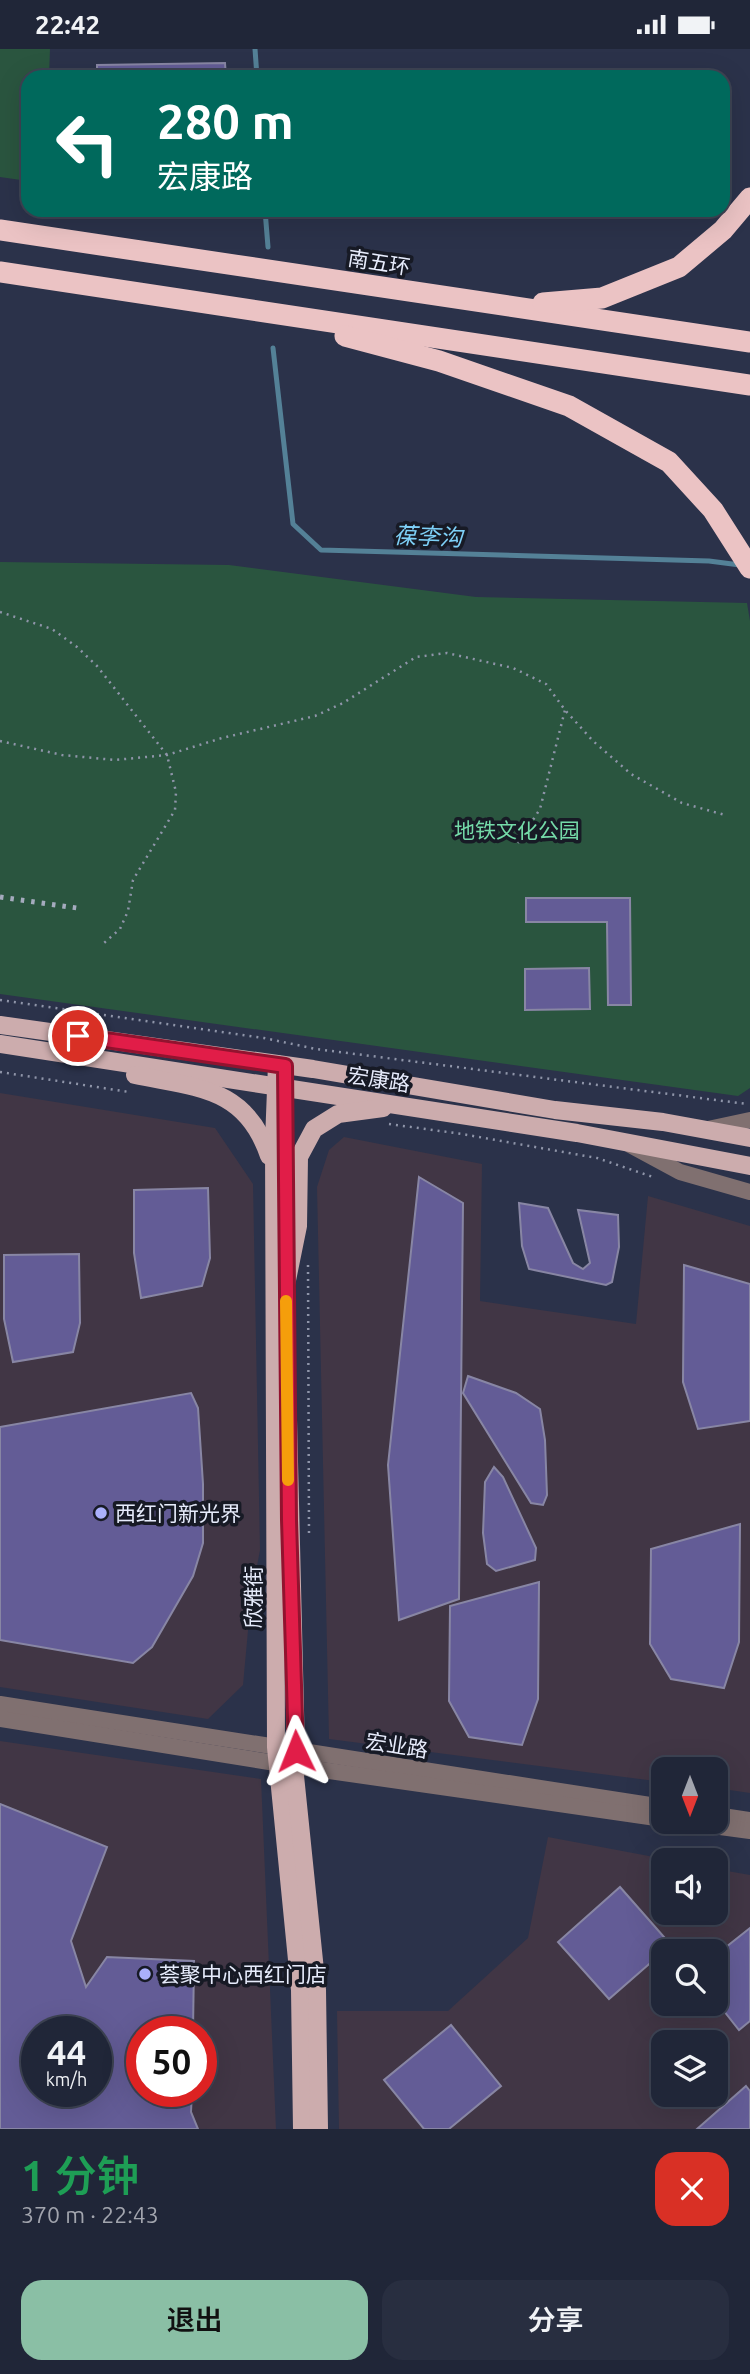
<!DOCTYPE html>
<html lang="zh">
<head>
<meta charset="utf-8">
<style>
	:root { --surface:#202638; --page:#282e40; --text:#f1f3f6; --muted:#a2a5ae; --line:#3d4353; --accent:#8abfa5 }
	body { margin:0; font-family:Ubuntu,"Noto Sans SC",sans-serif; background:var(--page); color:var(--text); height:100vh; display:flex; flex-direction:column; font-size:26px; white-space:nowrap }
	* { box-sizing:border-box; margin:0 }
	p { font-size:23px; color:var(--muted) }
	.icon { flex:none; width:38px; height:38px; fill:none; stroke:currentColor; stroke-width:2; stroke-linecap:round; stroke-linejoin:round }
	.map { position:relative; height:2080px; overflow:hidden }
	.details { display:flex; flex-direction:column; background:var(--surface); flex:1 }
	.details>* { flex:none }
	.guide { position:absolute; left:21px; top:21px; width:709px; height:147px; border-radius:21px; box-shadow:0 7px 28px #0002,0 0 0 2px var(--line); background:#00695c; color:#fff; overflow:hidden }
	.needle { width:46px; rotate:180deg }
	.buttons { position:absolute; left:651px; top:1708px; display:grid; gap:14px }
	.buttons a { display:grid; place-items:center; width:77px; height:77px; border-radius:14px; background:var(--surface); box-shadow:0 7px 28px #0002,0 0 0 2px var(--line); font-size:35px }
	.speed { position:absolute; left:21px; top:1967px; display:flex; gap:14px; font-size:35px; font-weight:700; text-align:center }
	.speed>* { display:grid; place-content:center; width:91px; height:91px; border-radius:50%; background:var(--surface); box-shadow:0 7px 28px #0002,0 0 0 2px var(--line); line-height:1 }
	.speed small { font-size:18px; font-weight:400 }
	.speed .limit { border:10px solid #d22; background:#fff; color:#111 }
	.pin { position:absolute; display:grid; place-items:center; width:60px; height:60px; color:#fff; margin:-30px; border:4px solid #fff; border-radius:50%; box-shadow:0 2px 7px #0007 }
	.me { position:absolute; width:77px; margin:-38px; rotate:358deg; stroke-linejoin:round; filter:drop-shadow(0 0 5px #0008) }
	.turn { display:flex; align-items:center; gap:24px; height:147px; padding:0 21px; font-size:32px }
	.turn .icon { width:91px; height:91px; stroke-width:2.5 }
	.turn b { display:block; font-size:49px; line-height:60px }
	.round { display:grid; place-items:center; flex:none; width:74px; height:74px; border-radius:21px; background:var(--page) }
	.overview { display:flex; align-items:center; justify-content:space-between; height:119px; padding:0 21px }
	h1 { font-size:42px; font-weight:600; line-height:52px; color:#1e9e55 }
	.button { display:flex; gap:14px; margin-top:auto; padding:14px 21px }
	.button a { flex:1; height:80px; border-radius:21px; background:var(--accent); color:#111; font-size:28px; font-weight:600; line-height:80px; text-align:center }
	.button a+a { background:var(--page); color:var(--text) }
	.status { display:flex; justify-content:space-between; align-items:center; height:49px; padding:0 35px; background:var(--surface); direction:ltr }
	.status svg { height:19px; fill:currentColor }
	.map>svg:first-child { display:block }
	.commercial { fill:#413645; fill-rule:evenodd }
	.green { fill:#2a553f }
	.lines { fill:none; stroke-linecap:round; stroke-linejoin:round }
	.stream { stroke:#548197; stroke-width:5 }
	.building { fill:#635c96; stroke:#8886a4; stroke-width:2; fill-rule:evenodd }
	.path { stroke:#8f95a9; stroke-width:2.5; stroke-dasharray:2 5; stroke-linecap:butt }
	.minor { stroke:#807070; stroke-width:16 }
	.major { stroke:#ccacad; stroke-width:18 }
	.highway { stroke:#ebc3c4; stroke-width:21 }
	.rail { stroke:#a5abbe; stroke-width:5; stroke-dasharray:3.5 7; stroke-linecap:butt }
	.route-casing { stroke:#92132f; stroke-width:18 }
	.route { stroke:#e11d48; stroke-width:12 }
	.slow { stroke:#f59e0b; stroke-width:12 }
	.poi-dot { fill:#aab0fb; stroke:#171a25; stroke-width:2.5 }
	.labels { text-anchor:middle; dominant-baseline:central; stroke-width:7; stroke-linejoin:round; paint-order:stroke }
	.street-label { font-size:21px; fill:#e7ecfc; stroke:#171a25 }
	.park-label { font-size:21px; fill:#74daa8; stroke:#171a25 }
	.poi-label { font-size:21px; fill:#e7ecfc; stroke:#171a25; text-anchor:start }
	.water-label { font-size:23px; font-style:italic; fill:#7ed0f7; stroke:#171a25 }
</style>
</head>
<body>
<div class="status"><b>22:42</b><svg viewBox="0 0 49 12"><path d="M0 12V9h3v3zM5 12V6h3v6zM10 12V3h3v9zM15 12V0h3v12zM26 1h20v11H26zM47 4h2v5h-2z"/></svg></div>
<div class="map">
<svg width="750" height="2080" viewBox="0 0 750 2080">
	<rect width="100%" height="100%" fill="#2b324a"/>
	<g class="commercial">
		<polygon points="0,1044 215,1079 253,1135 260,1501 251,1549 243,1636 208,1670 0,1638"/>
		<polygon points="344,1088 482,1115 480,1252 636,1275 648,1147 750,1177 750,1744 716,1739 716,1720 663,1720 663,1733 329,1690 317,1138 329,1101"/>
		<path d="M 0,1692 L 261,1730 L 276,2080 L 0,2080 ZM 37,1983 L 96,1983 L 96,2042 L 37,2042 ZM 142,1983 L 201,1983 L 201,2042 L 142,2042 Z"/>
		<path d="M 548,1788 L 670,1811 L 663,1811 L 663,1864 L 716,1864 L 716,1820 L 750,1826 L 750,2080 L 339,2080 L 337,1962 L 448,1962 L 528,1889 ZM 663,1902 L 716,1902 L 716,1955 L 663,1955 ZM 663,1993 L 716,1993 L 716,2046 L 663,2046 Z"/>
	</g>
	<g class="green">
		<polygon points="0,0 50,0 49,28 28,28 28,132 0,128"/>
		<polygon points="0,513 229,516 476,548 747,554 750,572 750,1039 738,1047 0,945"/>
	</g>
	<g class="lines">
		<g class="stream">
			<polyline points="255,0 257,28"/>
			<polyline points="265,161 268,198"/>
			<polyline points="273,299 293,475 321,501 709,512 740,516"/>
		</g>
	</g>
	<g class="building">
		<polygon points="225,14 226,28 97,28 97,16"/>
		<polygon points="526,849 630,849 631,956 608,956 607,873 526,873"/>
		<polygon points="589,919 590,960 525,961 525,920"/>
		<polygon points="419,1128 463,1154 459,1550 399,1571 388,1416"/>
		<polygon points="208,1139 210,1209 202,1237 141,1249 134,1204 134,1141"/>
		<polygon points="519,1154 548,1159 573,1214 583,1220 590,1214 578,1161 618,1166 619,1198 612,1233 606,1236 529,1220 522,1197"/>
		<polygon points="79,1205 80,1274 73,1303 13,1313 4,1270 4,1206"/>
		<polygon points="684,1216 750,1235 750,1372 698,1380 683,1333"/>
		<polygon points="468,1327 516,1344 540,1360 545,1391 547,1446 543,1456 531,1454 463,1344"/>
		<polygon points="191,1344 198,1359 203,1435 203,1494 193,1527 152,1598 133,1614 0,1591 0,1378"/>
		<polygon points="494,1418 503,1428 536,1499 535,1511 496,1522 487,1515 483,1484 485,1433"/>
		<polygon points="740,1475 739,1593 724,1639 671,1630 650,1595 651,1500"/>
		<polygon points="539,1533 538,1650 522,1696 469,1688 449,1652 450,1557"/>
		<path d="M 0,1755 L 107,1798 L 71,1892 L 86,1938 L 107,1908 L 194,1912 L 193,1983 L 142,1983 L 142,2042 L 192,2042 L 191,2063 L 198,2080 L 0,2080 ZM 37,1983 L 96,1983 L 96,2042 L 37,2042 Z"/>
		<polygon points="620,1838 671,1896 609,1950 558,1893"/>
		<polygon points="750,1879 750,1972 739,1981 716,1952 716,1906"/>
		<polygon points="451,1976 501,2037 449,2080 424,2080 384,2031"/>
		<polygon points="746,2037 750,2042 750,2080 697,2080"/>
	</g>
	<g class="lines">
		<g class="path">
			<polyline points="0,563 52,580 77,598 97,617 167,706 176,743 175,761 133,831 128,862 120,880 104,894"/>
			<polyline points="0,692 62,706 115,711 167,706 222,689 315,667 343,654 416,608 447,604 513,619 546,635 565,661 593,692 631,725 682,754 725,766"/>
			<polyline points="518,794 540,760 565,661"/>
			<polyline points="0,951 264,989 316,1000 747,1055"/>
			<polyline points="0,1023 129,1043"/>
			<polyline points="389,1075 462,1085 597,1109 653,1128"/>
			<polyline points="308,1216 309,1486"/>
		</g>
		<g class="minor">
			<polyline points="708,1080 750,1071"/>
			<polyline points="630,1096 680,1123 750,1143"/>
			<polyline points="0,1655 663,1758"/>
			<polyline points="0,1670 294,1717 663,1770"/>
			<polyline points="716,1766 750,1771"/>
			<polyline points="683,1773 750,1782"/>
		</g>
		<g class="major">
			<polyline points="0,976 313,1020 555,1061 663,1073 750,1089"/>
			<polyline points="0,995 577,1084 750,1117"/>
			<polyline points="277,1015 274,1092 276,1698 300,1941 302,2080"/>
			<path d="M 135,1026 C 197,1039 246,1038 269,1107"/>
			<polyline points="286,1236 298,1177 299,1108 314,1080 338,1065 383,1059"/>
			<polyline points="288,1371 296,1702 294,1717 317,1941 319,2080"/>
		</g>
		<g class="highway">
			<polyline points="0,181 750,293"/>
			<polyline points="0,223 750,336"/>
			<polyline points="543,254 602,249 679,218 723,181 750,149"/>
			<polyline points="345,287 439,312 569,357 669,413 713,461 750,519"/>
		</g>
		<polyline class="rail" points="0,848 77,859"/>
	</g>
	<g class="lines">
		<defs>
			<polyline id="route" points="78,987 285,1017 289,1471 296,1702"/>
		</defs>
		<use href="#route" class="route-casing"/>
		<use href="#route" class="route"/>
		<polyline class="slow" points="286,1252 288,1431"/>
	</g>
	<g class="poi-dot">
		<circle cx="101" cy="1464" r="7"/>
		<circle cx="145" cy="1925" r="7"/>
	</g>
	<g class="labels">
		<g class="street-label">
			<text transform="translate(379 213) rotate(9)">南五环</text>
			<text transform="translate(379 1030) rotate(9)">宏康路</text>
			<text transform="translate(253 1548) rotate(-90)">欣雅街</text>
			<text transform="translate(397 1696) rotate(9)">宏业路</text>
		</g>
		<g class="park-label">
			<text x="517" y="781">地铁文化公园</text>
		</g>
		<g class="poi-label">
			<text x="115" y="1464">西红门新光界</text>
			<text x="159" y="1925">荟聚中心西红门店</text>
		</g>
		<g class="water-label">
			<text transform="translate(428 487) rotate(2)">葆李沟</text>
		</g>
	</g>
</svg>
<div class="buttons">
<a><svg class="needle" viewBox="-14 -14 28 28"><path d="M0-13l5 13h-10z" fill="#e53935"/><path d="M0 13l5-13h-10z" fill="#a2a5ae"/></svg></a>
<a><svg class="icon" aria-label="sound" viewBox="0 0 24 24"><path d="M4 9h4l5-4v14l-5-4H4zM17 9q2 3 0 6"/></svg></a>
<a><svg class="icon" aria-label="search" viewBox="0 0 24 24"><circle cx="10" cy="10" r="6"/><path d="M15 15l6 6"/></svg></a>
<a><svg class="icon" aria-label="layers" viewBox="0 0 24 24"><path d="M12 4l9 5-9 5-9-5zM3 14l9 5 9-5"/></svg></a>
</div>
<div class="speed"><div>44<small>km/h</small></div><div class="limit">50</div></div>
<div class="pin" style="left:78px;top:987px;background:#d93025"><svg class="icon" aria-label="arrive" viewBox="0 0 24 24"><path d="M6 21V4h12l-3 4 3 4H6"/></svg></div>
<svg class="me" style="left:296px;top:1702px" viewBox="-20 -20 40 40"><path d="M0-17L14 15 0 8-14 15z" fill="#e11d48" stroke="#fff" stroke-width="4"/></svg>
<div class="guide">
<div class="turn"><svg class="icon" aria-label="left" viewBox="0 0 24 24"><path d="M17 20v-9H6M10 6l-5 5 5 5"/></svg><div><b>280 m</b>宏康路</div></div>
</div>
</div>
<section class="details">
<div class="overview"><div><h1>1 分钟</h1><p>370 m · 22:43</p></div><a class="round" style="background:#d93025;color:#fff"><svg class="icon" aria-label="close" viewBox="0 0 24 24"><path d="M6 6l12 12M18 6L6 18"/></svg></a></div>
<div class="button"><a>退出</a><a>分享</a></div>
</section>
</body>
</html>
